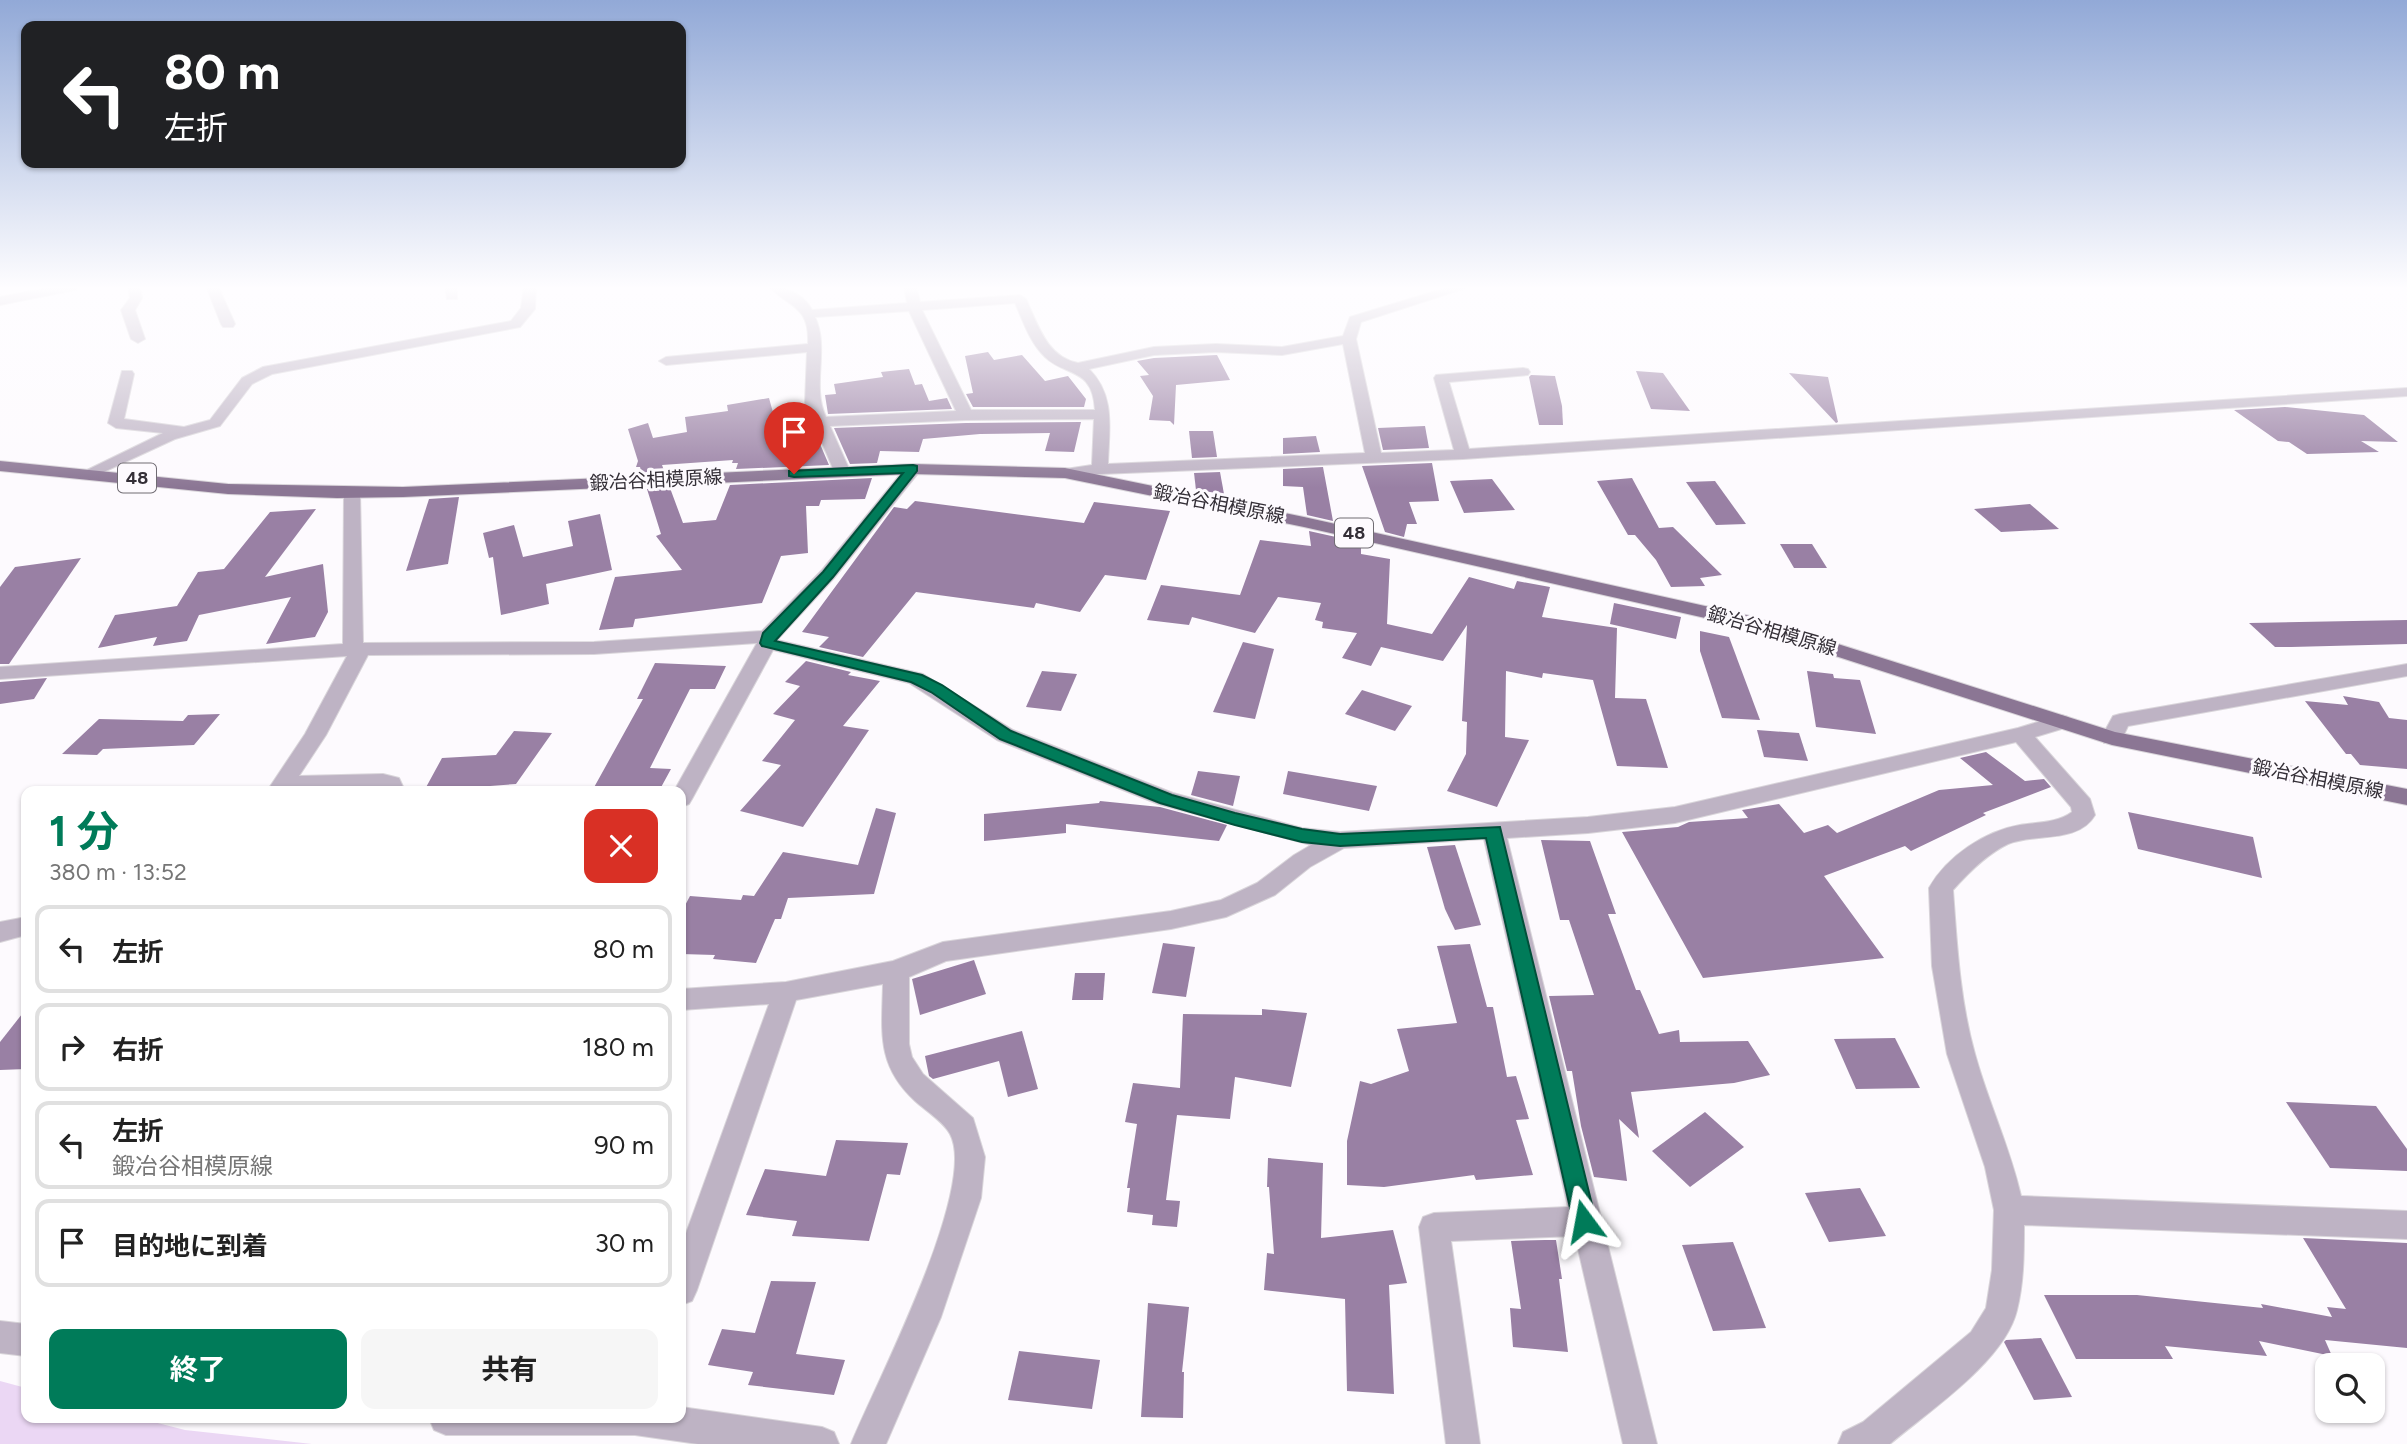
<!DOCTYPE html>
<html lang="ja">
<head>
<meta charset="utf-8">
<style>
	:root { --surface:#fff; --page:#f6f6f6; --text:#222; --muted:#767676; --line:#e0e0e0; --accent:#007b59 }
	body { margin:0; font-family:Figtree,"Noto Sans JP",sans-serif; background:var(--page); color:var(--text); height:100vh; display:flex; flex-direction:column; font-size:26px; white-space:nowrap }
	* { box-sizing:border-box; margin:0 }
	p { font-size:23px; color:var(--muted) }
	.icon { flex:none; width:38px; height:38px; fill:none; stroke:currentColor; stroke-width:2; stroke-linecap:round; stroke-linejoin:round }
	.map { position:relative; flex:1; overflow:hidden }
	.side { position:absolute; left:21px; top:786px; width:665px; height:637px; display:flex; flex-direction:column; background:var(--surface); border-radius:14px; box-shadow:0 2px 5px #0004 }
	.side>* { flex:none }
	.top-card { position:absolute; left:21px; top:21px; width:665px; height:147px; border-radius:14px; box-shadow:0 2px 5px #0004; background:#202124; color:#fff; overflow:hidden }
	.buttons { position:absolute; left:2315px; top:1353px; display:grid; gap:14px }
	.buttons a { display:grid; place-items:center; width:70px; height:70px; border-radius:14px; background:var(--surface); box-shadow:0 2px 5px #0004; font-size:35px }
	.pin { position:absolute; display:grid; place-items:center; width:60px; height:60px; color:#fff; margin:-72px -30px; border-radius:50% 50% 50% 0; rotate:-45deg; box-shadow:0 0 7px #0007 }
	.pin .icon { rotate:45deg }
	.me { position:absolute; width:77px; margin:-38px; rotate:347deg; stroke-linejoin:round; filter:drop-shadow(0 0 5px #0008) }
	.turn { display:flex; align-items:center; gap:24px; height:147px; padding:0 28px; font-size:32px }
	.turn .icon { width:91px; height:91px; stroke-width:2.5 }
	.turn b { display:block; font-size:49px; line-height:60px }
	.round { display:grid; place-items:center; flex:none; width:74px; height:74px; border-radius:14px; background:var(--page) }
	.head { display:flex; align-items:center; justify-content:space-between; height:119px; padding:0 28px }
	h1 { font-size:42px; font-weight:700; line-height:52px; color:var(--accent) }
	.button { display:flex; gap:14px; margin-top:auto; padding:14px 28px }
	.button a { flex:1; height:80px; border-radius:14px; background:var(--accent); color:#fff; font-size:28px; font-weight:700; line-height:80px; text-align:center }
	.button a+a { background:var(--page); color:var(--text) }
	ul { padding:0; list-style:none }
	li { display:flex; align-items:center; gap:21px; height:88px; margin:0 14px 10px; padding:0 14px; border:4px solid var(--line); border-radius:14px }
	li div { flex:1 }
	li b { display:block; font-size:26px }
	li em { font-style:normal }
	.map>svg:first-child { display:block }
	.green { fill:#ebd7f4 }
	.building { fill:#9980a4 }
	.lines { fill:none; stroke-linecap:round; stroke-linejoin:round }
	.minor-casing { stroke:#d9d5da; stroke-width:2 }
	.major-casing { stroke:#d9d5da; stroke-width:2 }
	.minor { fill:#beb3c4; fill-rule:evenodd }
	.major { fill:#8b7694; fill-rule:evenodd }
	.route { fill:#007b59; stroke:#00503a; stroke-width:2 }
	.labels { text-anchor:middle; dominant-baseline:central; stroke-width:6; stroke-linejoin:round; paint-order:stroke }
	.shield { fill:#fdfafe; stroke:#706c73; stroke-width:2 }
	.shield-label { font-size:18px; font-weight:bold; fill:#342f37 }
	.street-label { font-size:19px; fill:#342f37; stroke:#fdfafe }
</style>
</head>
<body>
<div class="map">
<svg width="2407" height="1444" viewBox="0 0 2407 1444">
	<rect width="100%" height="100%" fill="#fdfafe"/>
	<polygon class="green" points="0,1381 26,1388 26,1418 138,1418 185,1430 312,1444 0,1444"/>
	<g class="building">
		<polygon points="988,352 994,360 1022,355 1045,381 1068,376 1086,399 1084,407 973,407 966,394 973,393 965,356"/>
		<polygon points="1217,355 1230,380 1176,385 1174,425 1170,421 1149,420 1153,396 1140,376 1149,375 1137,361 1154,358"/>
		<polygon points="909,369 915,385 922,384 929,401 947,398 952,409 828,414 825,395 836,394 834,384 883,377 881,372"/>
		<polygon points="1636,371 1663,373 1690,411 1651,409"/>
		<polygon points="1789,373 1828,377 1838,422 1836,423"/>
		<polygon points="1531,375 1555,376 1562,406 1563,425 1539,425 1529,377"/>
		<polygon points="769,398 774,416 805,409 829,465 736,469 738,463 732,463 733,460 662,465 665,473 642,474 640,467 636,467 638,461 628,429 648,423 653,438 687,432 685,417 728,411 727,405"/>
		<polygon points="2285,407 2364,415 2398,442 2361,441 2379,452 2307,454 2289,442 2278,441 2234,410"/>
		<polygon points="1081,422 1074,452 1045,451 1050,433 980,434 923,439 919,452 880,451 877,463 850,464 834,428 966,423"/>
		<polygon points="1425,426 1429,448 1383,450 1378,428"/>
		<polygon points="1189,431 1213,431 1217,457 1192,458"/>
		<polygon points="1316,436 1320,452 1283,454 1283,438"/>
		<polygon points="1432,463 1439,501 1409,502 1417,524 1407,524 1404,537 1385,532 1362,466"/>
		<polygon points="1323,467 1333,521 1307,515 1303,487 1283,486 1283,469"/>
		<polygon points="1220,472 1224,494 1196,490 1194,473"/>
		<polygon points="872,478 865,499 821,500 819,506 806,506 808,553 781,556 762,603 635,619 633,627 599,630 615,577 682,570 656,536 661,534 647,489 670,488 683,523 716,520 730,485"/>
		<polygon points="1632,478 1659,528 1673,527 1722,575 1700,578 1705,586 1671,587 1656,560 1635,535 1628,535 1597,481"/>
		<polygon points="1492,479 1515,510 1464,513 1450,481"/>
		<polygon points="1715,481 1746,524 1716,525 1686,482"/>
		<polygon points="459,497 448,564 406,571 429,499"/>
		<polygon points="915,501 1084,523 1094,502 1170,511 1146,580 1105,575 1080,612 1036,603 1034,608 916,592 863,657 819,647 829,637 802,632 894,507 907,509"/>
		<polygon points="2030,504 2059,529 2001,532 1974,509"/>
		<polygon points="316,509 265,577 323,564 328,612 315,637 266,644 291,597 199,615 187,641 153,646 157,637 98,648 115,615 177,606 198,572 224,569 270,512"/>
		<polygon points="600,514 612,570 546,584 549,604 501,615 493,557 489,558 483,533 514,525 523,557 573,546 568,521"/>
		<polygon points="1309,531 1336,537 1338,545 1361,547 1361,554 1390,559 1387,624 1432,634 1469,577 1514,589 1517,581 1550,587 1542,617 1617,628 1615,698 1646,699 1668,768 1617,766 1593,680 1543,673 1542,678 1506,671 1505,737 1529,740 1497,807 1447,791 1466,754 1467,722 1462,721 1467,625 1443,661 1381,647 1371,666 1342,658 1357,633 1322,628 1323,622 1315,620 1321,603 1278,597 1255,633 1192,617 1189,625 1147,620 1161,585 1240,595 1260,540 1311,546"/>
		<polygon points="1780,544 1812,544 1827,568 1794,568"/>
		<polygon points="81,558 9,664 0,664 0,587 15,567"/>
		<polygon points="1614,603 1681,617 1676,639 1610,624"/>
		<polygon points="2407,620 2407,644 2291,647 2275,647 2249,623"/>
		<polygon points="1700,631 1729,637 1760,720 1722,718 1700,651"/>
		<polygon points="1243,642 1274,649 1255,719 1213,712"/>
		<polygon points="806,661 851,672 848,675 880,681 843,726 869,730 803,827 740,811 781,765 762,761 795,720 773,714 800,686 785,682"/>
		<polygon points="655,663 726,666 715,689 690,689 650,768 671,769 659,791 592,791 643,699 637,699"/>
		<polygon points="1042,671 1077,674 1061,711 1026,707"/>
		<polygon points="1807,671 1833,674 1834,678 1860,680 1876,734 1816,727"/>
		<polygon points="47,678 34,699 0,704 0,682"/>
		<polygon points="1362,690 1412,706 1395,731 1345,714"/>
		<polygon points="2343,696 2379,702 2389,718 2407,720 2407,769 2360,765 2351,754 2346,754 2305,701 2348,705"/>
		<polygon points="220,714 194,745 103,749 97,755 62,754 99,719 183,721 188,715"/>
		<polygon points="1757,730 1799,733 1808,761 1764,757"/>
		<polygon points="514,731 552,733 516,784 424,791 442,758 496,755"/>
		<polygon points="1986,752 2025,781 2044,779 2051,787 1983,813 1986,815 1911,851 1905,846 1824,876 1884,958 1703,978 1622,832 1678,827 1689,822 1748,818 1742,810 1779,804 1804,833 1828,825 1837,833 1939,790 1993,785 1960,758"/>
		<polygon points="1198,771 1240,776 1233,806 1191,795"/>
		<polygon points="1288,771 1377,786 1369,811 1283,794"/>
		<polygon points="1100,801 1160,807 1227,825 1219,841 1066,824 1066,833 984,841 984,814 1099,803"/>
		<polygon points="876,808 896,813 874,894 788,898 781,919 775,919 756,963 713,959 715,955 681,954 681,913 690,896 741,900 743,895 754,896 783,852 858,865"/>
		<polygon points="2128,812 2253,837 2262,878 2138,849"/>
		<polygon points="1541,840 1590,841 1616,914 1608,914 1636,990 1640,990 1659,1034 1679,1030 1680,1042 1748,1041 1770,1075 1734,1083 1631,1092 1639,1138 1619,1119 1627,1181 1594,1177 1581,1126 1572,1071 1567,1071 1549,996 1594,995 1569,920 1560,920"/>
		<polygon points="1455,845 1481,925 1455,930 1445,909 1427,847"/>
		<polygon points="1163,943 1195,947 1186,997 1152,993"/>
		<polygon points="1470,944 1487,1007 1493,1007 1507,1077 1516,1076 1529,1119 1516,1120 1533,1175 1476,1180 1474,1175 1384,1187 1347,1185 1347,1141 1360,1081 1371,1084 1409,1071 1397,1029 1457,1023 1437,946"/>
		<polygon points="974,960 986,994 920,1015 912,979"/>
		<polygon points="1075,973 1105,973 1103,1000 1072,1000"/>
		<polygon points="26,1009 26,1069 0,1070 0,1042"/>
		<polygon points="1262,1009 1307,1013 1291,1087 1235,1077 1230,1119 1177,1115 1166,1200 1180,1201 1177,1227 1152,1225 1153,1215 1127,1212 1130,1188 1127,1188 1137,1124 1125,1122 1133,1083 1180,1088 1183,1014 1262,1015"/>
		<polygon points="1022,1031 1038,1089 1008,1097 999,1061 933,1079 929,1076 925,1056"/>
		<polygon points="1895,1038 1920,1088 1856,1089 1834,1039"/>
		<polygon points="2286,1102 2376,1106 2407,1149 2407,1171 2330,1168"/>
		<polygon points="1705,1112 1744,1147 1690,1187 1652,1151"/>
		<polygon points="836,1140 908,1143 900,1175 887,1174 869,1241 792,1236 797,1221 746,1215 765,1169 826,1176"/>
		<polygon points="1268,1158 1323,1163 1321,1238 1393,1230 1407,1283 1389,1285 1394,1394 1347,1391 1345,1299 1264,1290 1267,1253 1274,1254 1269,1187 1267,1187"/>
		<polygon points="1860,1188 1886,1236 1829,1242 1805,1193"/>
		<polygon points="2303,1238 2407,1243 2407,1348 2325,1340 2332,1356 2259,1341 2267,1356 2165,1346 2173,1359 2076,1359 2044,1295 2137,1295 2263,1308 2261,1304 2332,1317 2327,1307 2346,1309"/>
		<polygon points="1545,1240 1556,1240 1562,1279 1559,1279 1568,1352 1513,1347 1510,1308 1521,1309 1511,1241"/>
		<polygon points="1733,1242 1766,1328 1713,1331 1682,1245"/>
		<polygon points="771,1281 816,1282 796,1354 845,1360 834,1395 748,1385 753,1372 708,1365 722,1329 755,1333"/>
		<polygon points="1148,1303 1189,1307 1182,1372 1184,1372 1183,1418 1141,1417"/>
		<polygon points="2041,1338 2072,1397 2034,1400 2004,1342 2006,1340"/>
		<polygon points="1019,1351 1100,1360 1092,1409 1008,1400"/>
	</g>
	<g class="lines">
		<defs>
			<g id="minor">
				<polygon points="56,286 81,286 75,290 0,305 0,297"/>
				<polygon points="128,286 140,286 142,298 135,310 145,339 138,343 131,339 121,310 130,298"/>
				<polygon points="206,286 218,286 235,324 233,327 223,327 221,324"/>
				<polygon points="445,286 457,286 457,299 447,299"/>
				<polygon points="524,286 536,286 535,309 520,327 272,374 252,384 220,426 175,439 95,476 83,476 81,473 163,433 116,428 108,423 122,371 132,371 134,374 124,419 184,427 210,420 242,378 263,367 511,321 521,308"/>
				<path d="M 768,286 C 784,286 804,294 812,310 L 907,303 L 904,286 L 916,286 L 920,302 L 1020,295 L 1026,299 C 1038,325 1047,357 1078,363 L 1154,347 L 1216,344 L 1282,347 L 1343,336 L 1350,317 L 1452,286 L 1472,286 L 1361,322 L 1356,339 L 1381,453 L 1454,450 L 1434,378 L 1436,375 L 1523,368 L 1528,369 L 1530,372 L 1528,375 L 1449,382 L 1469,449 L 2407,388 L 2407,396 L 1463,459 L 1100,474 L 1065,478 L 1057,473 L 1059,470 L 1092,465 L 1094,419 L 966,420 L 830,426 L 850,471 L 842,476 L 834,471 L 805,403 L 807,352 L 666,365 L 659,361 L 666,357 L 808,344 C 810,305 788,307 768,286 ZM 1015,303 C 1023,321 1030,343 1045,357 C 1066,377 1093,367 1095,410 L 971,410 L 922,310 ZM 909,311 L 956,411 L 826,417 C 811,385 830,349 815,317 ZM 1343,344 L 1365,453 L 1108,464 C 1109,429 1116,396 1089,369 L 1154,355 L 1216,352 L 1282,355 Z"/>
				<path d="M 913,464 L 919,466 L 921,469 L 919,472 L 834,578 L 777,640 L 923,674 L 1013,730 L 1173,793 L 1302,828 L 1340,832 L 1588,817 L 1675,807 L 2018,728 L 2061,715 L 2068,717 L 2072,722 L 2068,727 L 2035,737 L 2090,799 L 2095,815 C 2078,844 2035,833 2008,844 C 1987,854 1969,872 1953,890 C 1957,945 1960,1001 1975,1054 C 1988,1102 2010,1147 2021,1196 L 2407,1211 L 2407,1239 L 2024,1225 C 2024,1253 2024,1282 2017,1310 C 2005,1361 1929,1411 1890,1444 L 1838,1444 L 1843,1432 L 1863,1422 L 1971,1332 L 1986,1308 L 1992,1270 L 1994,1210 L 1985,1167 L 1947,1054 L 1932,966 L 1929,888 C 1947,856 1985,831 2020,825 C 2038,822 2057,823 2072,812 L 2071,807 L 2016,742 L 1675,823 L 1588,833 L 1507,838 L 1657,1444 L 1623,1444 L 1575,1236 L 1451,1241 L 1480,1444 L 1446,1444 L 1419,1227 L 1423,1217 L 1434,1213 L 1568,1207 L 1484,839 L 1344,848 L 1310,867 L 1275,895 L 1226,917 L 1171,929 L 946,961 L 909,977 L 909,1044 L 912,1057 L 923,1074 L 973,1118 L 985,1157 L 981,1198 L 941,1317 L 886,1444 L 851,1444 C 874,1387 979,1187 950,1134 C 944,1122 925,1110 915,1101 C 876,1065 882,1032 883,984 L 796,1000 L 697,1290 L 692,1301 L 681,1305 L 681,1247 L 769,1004 L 681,1010 L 681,989 L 786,982 L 893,961 L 943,942 L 1171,911 L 1221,900 L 1257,883 L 1294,855 L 1311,845 L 1158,804 L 997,740 L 909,683 L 773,650 L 692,799 L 689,804 L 681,807 L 681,791 L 674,791 L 757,643 L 594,654 L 368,655 L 326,735 L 299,776 L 383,774 L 399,778 L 405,791 L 383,791 L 382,789 L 267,791 L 305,734 L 347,656 L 0,679 L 0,667 L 343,644 L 344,493 L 352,488 L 360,493 L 363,643 L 594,642 L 762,631 L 822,570 L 907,466 Z"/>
				<polygon points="2407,664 2407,676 2128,726 2120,743 2104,743 2101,738 2113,716 2120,714"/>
				<polygon points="26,917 26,935 0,942 0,922"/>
				<polygon points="0,1321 26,1324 26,1356 0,1353"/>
				<polygon points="681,1407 822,1427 834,1432 839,1444 698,1444 635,1435 446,1435 434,1430 429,1418 681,1418"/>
			</g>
			<polygon id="major" points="0,461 228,484 403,487 913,464 1065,468 1304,517 1750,616 2115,732 2407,789 2407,805 2112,745 1745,627 1304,527 1065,478 913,474 403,497 337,498 228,494 0,471"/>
		</defs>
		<use href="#minor" class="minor-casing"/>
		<use href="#major" class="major-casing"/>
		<use href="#minor" class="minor"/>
		<use href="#major" class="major"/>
	</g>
	<linearGradient id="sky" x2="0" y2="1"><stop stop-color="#92a9d7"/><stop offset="0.59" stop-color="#fefdff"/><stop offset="1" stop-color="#fefdff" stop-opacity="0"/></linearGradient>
	<rect width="2407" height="488" fill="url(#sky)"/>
	<polygon class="route" points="913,465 917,466 917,471 833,577 775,641 922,675 942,685 1011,731 1172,795 1235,813 1302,829 1340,834 1500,827 1596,1221 1592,1228 1584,1231 1576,1228 1573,1221 1486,838 1340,846 1302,842 1235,825 1160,803 1000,739 931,692 911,682 762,646 760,643 763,633 823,572 903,473 794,477 789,476 789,471"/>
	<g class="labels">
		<g class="shield">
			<rect x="118" y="463.5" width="38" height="29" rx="5"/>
			<rect x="1335" y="518.5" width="38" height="29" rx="5"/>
		</g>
		<g class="shield-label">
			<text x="137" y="478">48</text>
			<text x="1354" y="533">48</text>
		</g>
		<g class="street-label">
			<text transform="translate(656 480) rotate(-3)">鍛冶谷相模原線</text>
			<text transform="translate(1219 504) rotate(11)">鍛冶谷相模原線</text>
			<text transform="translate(1772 631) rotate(16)">鍛冶谷相模原線</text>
			<text transform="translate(2318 779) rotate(11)">鍛冶谷相模原線</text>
		</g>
	</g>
</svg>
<div class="buttons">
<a><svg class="icon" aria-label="search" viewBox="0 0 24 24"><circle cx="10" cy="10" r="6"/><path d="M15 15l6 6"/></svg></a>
</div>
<div class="pin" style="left:794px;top:474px;background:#d93025"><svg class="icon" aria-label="arrive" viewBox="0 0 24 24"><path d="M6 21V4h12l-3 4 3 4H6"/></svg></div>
<svg class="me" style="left:1584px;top:1221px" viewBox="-20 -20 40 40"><path d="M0-17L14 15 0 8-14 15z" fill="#007b59" stroke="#fff" stroke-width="4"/></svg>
<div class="top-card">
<div class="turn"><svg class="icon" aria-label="left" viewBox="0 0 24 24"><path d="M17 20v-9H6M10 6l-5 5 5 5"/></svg><div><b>80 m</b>左折</div></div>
</div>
<section class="side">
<div class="head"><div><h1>1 分</h1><p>380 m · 13:52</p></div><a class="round" style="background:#d93025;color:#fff"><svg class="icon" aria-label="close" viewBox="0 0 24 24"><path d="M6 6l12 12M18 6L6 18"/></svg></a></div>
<ul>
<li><svg class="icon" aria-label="left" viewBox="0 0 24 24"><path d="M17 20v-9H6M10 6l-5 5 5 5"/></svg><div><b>左折</b></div><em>80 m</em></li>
<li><svg class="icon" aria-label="right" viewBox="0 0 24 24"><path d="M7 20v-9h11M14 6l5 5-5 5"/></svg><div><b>右折</b></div><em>180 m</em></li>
<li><svg class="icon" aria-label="left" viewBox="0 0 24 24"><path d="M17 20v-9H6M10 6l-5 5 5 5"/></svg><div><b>左折</b><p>鍛冶谷相模原線</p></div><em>90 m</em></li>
<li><svg class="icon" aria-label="arrive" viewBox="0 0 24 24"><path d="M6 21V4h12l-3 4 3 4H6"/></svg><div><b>目的地に到着</b></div><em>30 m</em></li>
</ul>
<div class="button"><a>終了</a><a>共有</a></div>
</section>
</div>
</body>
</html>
